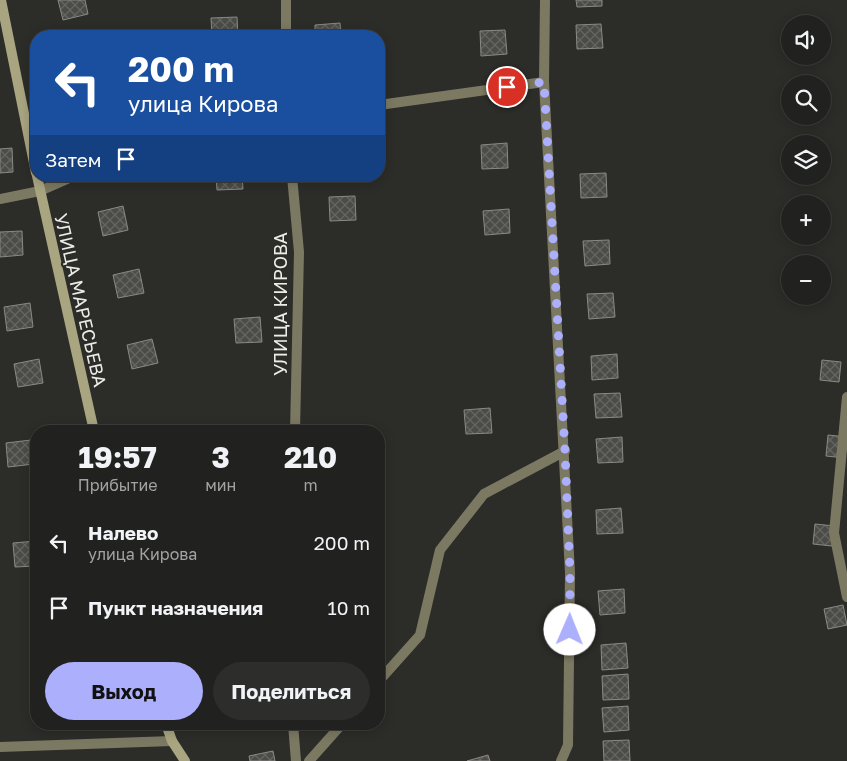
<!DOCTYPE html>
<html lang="ru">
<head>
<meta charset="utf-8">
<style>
	:root { --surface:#21211f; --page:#2d2e2c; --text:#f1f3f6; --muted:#a2a3a4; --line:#3e3e3d; --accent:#acaffb }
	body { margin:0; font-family:"Golos Text",sans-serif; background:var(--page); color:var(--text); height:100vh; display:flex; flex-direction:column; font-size:19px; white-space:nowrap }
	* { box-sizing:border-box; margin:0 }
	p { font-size:16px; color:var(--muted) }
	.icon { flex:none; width:28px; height:28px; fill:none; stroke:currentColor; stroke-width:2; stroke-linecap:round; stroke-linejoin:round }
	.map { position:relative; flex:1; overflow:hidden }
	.panel { position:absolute; left:30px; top:425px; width:355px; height:305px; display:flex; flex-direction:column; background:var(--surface); border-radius:20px; box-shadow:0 2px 12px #0003,0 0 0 1px var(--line) }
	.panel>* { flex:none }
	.banner { position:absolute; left:30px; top:30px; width:355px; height:152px; border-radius:20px; box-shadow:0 2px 12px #0003,0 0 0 1px var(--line); background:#1a4fa0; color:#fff; overflow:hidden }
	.fabs { position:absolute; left:781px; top:15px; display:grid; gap:10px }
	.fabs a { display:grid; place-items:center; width:50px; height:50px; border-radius:50%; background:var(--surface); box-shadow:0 2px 12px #0003,0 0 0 1px var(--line); font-size:25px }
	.pin { position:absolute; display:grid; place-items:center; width:42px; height:42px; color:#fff; margin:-21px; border:2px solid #fff; border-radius:50%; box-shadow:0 1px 5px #0007 }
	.me { position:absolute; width:55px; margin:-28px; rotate:1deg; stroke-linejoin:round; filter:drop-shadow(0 0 4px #0008) }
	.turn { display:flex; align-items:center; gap:18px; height:105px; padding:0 15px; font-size:22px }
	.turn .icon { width:65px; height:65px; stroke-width:2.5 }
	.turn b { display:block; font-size:35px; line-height:42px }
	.then { display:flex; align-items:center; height:48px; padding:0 15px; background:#0003; gap:10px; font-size:19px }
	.eta { display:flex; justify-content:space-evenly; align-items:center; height:85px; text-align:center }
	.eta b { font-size:30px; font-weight:700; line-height:35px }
	.action { display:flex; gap:10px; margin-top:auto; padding:10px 15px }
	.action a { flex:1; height:58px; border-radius:30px; background:var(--accent); color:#111; font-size:20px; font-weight:700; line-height:58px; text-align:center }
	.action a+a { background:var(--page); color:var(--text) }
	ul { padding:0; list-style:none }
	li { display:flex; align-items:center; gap:15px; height:65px; padding:0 15px }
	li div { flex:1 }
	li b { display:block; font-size:19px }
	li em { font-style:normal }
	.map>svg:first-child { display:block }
	.building { fill:url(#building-cross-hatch); stroke:#8a8985 }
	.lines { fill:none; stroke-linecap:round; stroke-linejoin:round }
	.street { stroke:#7c7962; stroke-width:10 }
	.secondary { stroke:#a9a580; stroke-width:10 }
	.route { stroke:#acaffb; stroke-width:9; stroke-dasharray:0 16.2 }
	.labels { text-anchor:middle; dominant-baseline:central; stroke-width:4.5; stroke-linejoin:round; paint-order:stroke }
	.street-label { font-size:18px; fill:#ececea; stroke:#2c2c29 }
</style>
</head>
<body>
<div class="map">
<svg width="847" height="761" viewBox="0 0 847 761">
	<defs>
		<pattern id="building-cross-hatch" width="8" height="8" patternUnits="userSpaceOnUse" patternTransform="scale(1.25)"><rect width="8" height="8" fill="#4b4b47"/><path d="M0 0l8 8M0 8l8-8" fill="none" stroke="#656562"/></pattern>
	</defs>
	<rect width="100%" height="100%" fill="#2c2c29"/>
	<g class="building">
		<polygon points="58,0 85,0 88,14 63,20"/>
		<polygon points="576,0 602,0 602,6 577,7"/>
		<polygon points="237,17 238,36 212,36 211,18"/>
		<polygon points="340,23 341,36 315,36 315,25"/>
		<polygon points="601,24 603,48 577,49 576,25"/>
		<polygon points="505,30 507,54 481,56 480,31"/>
		<polygon points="507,143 508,168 482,169 481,145"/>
		<polygon points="12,148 13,172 0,173 0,149"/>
		<polygon points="606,173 607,197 581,198 580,174"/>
		<polygon points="216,176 242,176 243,189 217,190"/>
		<polygon points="355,196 356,220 330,221 329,197"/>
		<polygon points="123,206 128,230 103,236 98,212"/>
		<polygon points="509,209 510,233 485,235 483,211"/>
		<polygon points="22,231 23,255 0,257 0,232"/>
		<polygon points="609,240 610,264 585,266 583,241"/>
		<polygon points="139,269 144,293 118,298 113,275"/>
		<polygon points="613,293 615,317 589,319 587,294"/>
		<polygon points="30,303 33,327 7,331 4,307"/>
		<polygon points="260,317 262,342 236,343 234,319"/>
		<polygon points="152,339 158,363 132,369 127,345"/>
		<polygon points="617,354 618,378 592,380 591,356"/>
		<polygon points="39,359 43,383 18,387 14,364"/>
		<polygon points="822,360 841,362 839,382 820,380"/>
		<polygon points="620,393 622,417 596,418 594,394"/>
		<polygon points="490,408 492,433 466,434 464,410"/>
		<polygon points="828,435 847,437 845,458 826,456"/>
		<polygon points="622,437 623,462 598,463 596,439"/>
		<polygon points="31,440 34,464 8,467 6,443"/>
		<polygon points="621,508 623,533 597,534 596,510"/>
		<polygon points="815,524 835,526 832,546 813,544"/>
		<polygon points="36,541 36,566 15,567 13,543"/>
		<polygon points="624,589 625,613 600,615 598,591"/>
		<polygon points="843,605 847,625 828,629 824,609"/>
		<polygon points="626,643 628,668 602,670 601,645"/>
		<polygon points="628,674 629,699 603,700 602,676"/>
		<polygon points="628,706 629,730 604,732 602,708"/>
		<polygon points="629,740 630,761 604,761 603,741"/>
		<polygon points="273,751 275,761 250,761 249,756"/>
		<polygon points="488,755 490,761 467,761"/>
	</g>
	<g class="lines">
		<g class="street">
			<polyline points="286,0 286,36"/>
			<polyline points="545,0 544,82 570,573 568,745 561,761"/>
			<polyline points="379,105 544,82"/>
			<polyline points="292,176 299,252 295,431"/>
			<polyline points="0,199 40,191 74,176"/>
			<polyline points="847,397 834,533 847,597"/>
			<polyline points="379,681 420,635 440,550 484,494 565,451"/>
			<polyline points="293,724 296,761"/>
			<polyline points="0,747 172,741"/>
			<polyline points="309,761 342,724"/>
		</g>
		<g class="secondary">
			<polyline points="1,0 36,173"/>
			<polyline points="37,176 94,431"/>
			<polyline points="166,724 172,741 185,761"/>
		</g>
	</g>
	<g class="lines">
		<polyline class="route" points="507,87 544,82 565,451 570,573 570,630"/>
	</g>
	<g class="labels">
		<g class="street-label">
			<text transform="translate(81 300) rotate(77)">УЛИЦА МАРЕСЬЕВА</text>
			<text transform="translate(280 304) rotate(-90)">УЛИЦА КИРОВА</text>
		</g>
	</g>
</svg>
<div class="fabs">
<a><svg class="icon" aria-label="sound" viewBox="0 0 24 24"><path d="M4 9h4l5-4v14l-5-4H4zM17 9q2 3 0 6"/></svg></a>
<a><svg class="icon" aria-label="search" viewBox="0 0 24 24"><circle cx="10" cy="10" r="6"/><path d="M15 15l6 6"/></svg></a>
<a><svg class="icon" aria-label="layers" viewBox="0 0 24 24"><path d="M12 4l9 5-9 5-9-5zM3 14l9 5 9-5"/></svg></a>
<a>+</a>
<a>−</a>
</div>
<div class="pin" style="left:507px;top:87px;background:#d93025"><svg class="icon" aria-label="arrive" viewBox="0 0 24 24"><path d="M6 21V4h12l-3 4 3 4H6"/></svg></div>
<svg class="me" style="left:570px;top:630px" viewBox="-20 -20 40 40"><circle r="19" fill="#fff"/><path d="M0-13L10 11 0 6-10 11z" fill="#acaffb"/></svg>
<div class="banner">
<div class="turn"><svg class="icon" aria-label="left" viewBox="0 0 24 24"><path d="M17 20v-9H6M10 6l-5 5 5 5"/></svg><div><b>200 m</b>улица Кирова</div></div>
<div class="then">Затем<svg class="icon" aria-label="arrive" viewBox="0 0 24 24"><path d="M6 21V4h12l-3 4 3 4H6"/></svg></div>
</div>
<section class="panel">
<div class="eta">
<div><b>19:57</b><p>Прибытие</p></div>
<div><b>3</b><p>мин</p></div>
<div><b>210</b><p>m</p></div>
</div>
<ul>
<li><svg class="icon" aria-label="left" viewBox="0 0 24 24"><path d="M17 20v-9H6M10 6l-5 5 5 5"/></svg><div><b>Налево</b><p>улица Кирова</p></div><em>200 m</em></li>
<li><svg class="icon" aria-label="arrive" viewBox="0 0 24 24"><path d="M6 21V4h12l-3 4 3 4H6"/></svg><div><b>Пункт назначения</b></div><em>10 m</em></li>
</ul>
<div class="action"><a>Выход</a><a>Поделиться</a></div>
</section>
</div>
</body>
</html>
